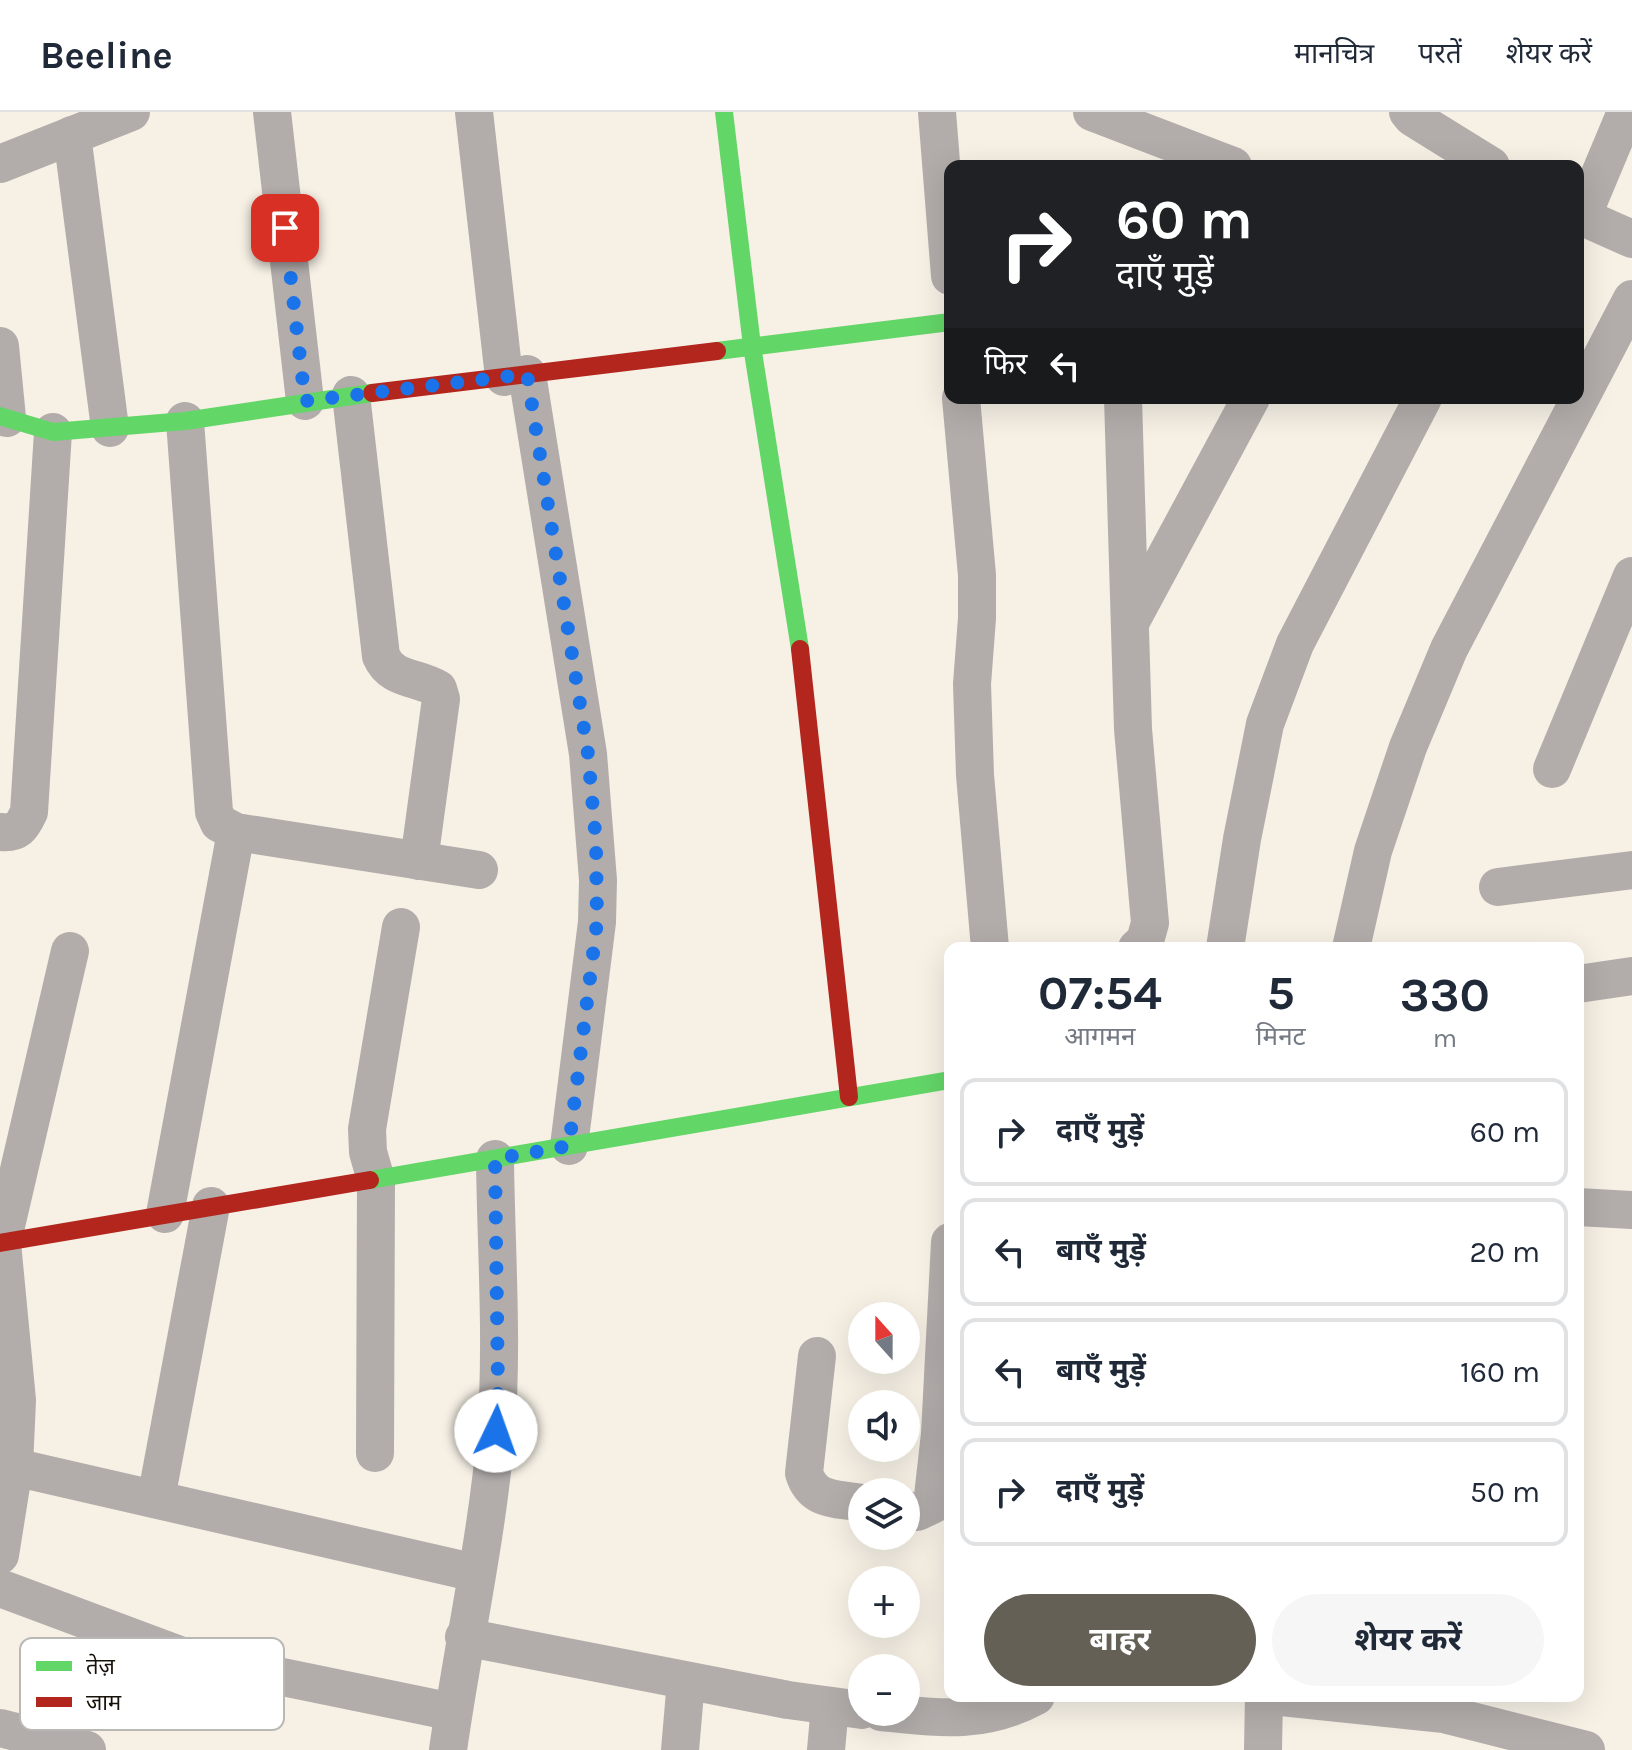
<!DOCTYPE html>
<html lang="hi">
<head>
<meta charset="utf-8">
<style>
	:root { --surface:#fff; --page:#f6f6f7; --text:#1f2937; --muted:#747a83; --line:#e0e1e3; --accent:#656056 }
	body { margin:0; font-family:Karla,"Noto Sans Devanagari",sans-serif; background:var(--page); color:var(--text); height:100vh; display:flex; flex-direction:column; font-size:30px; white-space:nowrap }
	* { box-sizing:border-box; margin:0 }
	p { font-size:26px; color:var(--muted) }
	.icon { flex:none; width:44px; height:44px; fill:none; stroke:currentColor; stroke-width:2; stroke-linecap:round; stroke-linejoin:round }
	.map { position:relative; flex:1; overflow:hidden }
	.drawer { position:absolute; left:944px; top:830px; width:640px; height:760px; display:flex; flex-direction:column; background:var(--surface); border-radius:16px; box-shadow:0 8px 32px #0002 }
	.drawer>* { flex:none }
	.top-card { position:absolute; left:944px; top:48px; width:640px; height:244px; border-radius:16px; box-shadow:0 8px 32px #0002; background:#202124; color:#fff; overflow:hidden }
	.needle { width:52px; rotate:339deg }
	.controls { position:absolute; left:848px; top:1190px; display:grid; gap:16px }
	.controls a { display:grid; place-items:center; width:72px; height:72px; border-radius:50%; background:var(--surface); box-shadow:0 8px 32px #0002; font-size:40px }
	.pin { position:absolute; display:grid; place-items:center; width:68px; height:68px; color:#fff; margin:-34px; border-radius:16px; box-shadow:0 4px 12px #0006 }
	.me { position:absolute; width:88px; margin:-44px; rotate:3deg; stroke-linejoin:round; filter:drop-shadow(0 0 6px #0008) }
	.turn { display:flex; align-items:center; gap:28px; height:168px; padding:0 40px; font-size:36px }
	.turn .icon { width:104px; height:104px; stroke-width:2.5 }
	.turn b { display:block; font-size:56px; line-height:68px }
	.then { display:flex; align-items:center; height:76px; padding:0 40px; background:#0003; gap:16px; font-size:30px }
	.eta { display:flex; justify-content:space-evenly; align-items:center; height:136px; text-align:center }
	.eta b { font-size:48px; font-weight:700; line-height:56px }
	.cta { display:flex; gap:16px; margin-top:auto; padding:16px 40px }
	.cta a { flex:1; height:92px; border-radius:48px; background:var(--accent); color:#fff; font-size:32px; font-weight:700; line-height:92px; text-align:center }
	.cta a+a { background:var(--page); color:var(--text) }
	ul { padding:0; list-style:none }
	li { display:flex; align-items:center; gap:24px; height:108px; margin:0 16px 12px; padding:0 24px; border:4px solid var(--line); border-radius:16px }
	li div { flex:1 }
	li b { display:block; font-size:30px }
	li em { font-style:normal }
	header { display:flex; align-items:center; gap:48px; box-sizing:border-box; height:112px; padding:0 40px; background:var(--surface); border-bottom:2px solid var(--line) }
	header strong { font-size:38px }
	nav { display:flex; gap:44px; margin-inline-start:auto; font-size:28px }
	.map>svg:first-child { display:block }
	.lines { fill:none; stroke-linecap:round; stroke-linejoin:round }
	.street { stroke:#b2adab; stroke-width:38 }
	.fast { stroke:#63d668; stroke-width:18 }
	.jam { stroke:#b3261e; stroke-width:18 }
	.route { stroke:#1a73e8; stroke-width:14; stroke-dasharray:0 25.2 }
	.key { fill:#fff; stroke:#b9b8b5; stroke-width:2 }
	.key-label { font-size:22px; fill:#171209 }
</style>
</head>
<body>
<header>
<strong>Beeline</strong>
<nav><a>मानचित्र</a><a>परतें</a><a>शेयर करें</a></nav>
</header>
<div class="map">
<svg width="1632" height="1638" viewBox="0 0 1632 1638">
	<rect width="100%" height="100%" fill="#f6f0e5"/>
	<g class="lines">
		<g class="street">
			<polyline points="272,0 305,289"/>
			<polyline points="474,0 504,265"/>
			<polyline points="937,0 950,164"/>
			<polyline points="1092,0 1233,54"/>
			<polyline points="1408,0 1412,5 1491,54"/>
			<polyline points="72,23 110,316"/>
			<polyline points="0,52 131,0"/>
			<polyline points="1578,103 1632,127"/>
			<polyline points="1582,105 1626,0"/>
			<polyline points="0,234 7,306"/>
			<polyline points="527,262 588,642 598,768 597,810 569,1034"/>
			<path d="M 351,283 L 381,544 C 392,569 417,564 438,577 L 441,587 L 419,749"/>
			<polyline points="961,286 977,463 977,506 972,572 975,663 990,836"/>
			<polyline points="1123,286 1133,617 1150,811 1145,829 1137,836"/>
			<polyline points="185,309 214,700 219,711 236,720 479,758"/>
			<polyline points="1131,509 1251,286"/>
			<polyline points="1552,657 1632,464"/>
			<path d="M 0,720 C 18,722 22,715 29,700 L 53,320"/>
			<polyline points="1498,775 1632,758"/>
			<polyline points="1225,836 1242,727 1265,612 1295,532 1423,286"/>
			<polyline points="1351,836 1373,739 1408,635 1449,537 1632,187"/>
			<polyline points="1578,872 1632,864"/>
			<polyline points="1578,1095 1632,1098"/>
			<polyline points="165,1102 236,720"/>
			<path d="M 817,1244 L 804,1361 C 813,1390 836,1386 862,1391"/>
			<polyline points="375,1341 376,1068 368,1040 367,1017 401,815"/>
			<polyline points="14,1355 476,1461"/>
			<polyline points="156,1387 211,1094"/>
			<polyline points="906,1398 917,1400 932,1393 940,1322 950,1130"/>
			<polyline points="0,1443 14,1355 17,1288 2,1131 70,839"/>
			<polyline points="0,1476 185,1545 453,1600"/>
			<polyline points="464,1525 788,1588 862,1598"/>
			<polyline points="1271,1584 1444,1602 1586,1638"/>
			<path d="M 881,1600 C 939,1606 983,1613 1036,1584"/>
			<polyline points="0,1616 87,1638"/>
			<path d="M 448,1638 C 463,1532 487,1427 496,1320 C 503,1230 496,1138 495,1047"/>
			<polyline points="680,1638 686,1569"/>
			<polyline points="826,1638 830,1594"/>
			<polyline points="1263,1638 1264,1584"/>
		</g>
		<g class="fast">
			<polyline points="724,0 752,234 800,537"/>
			<polyline points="717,239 950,210"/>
			<polyline points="0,304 53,320 185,309 372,281"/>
			<polyline points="370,1068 950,968"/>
		</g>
		<g class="jam">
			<polyline points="372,281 717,239"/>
			<polyline points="800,537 849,985"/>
			<polyline points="0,1131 370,1068"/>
		</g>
	</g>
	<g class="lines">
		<polyline class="route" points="285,116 305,289 527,262 588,642 596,730 597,810 569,1034 495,1047 498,1276 496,1319"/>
	</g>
	<rect x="20" y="1526" width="264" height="92" rx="12" class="key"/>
	<rect x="36" y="1549" width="36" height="10" fill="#63d668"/>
	<rect x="36" y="1585" width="36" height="10" fill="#b3261e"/>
	<g class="key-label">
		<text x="86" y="1562">तेज़</text>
		<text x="86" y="1598">जाम</text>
	</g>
</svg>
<div class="controls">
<a><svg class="needle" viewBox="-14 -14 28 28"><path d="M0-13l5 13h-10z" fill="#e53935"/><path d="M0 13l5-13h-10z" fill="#747a83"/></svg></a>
<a><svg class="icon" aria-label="sound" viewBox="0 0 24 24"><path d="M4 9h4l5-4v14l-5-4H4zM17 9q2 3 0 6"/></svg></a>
<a><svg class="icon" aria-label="layers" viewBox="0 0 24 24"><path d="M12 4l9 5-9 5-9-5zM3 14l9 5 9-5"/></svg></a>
<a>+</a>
<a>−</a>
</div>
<div class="pin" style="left:285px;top:116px;background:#d93025"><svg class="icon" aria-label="arrive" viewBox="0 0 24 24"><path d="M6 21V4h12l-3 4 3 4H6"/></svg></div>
<svg class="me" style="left:496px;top:1319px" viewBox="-20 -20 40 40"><circle r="19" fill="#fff"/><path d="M0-13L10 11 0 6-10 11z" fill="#1a73e8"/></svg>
<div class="top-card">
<div class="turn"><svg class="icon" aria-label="right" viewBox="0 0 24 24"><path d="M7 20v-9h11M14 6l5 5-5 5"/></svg><div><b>60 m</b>दाएँ मुड़ें</div></div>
<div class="then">फिर<svg class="icon" aria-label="left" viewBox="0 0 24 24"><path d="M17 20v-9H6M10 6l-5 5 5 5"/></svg></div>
</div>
<section class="drawer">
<div class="eta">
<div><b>07:54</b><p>आगमन</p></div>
<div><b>5</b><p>मिनट</p></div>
<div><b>330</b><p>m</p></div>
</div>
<ul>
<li><svg class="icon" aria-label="right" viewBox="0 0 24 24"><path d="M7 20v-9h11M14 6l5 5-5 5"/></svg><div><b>दाएँ मुड़ें</b></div><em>60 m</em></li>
<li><svg class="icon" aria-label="left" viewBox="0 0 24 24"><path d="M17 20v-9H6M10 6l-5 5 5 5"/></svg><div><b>बाएँ मुड़ें</b></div><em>20 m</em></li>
<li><svg class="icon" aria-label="left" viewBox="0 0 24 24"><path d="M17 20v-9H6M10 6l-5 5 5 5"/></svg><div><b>बाएँ मुड़ें</b></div><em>160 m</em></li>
<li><svg class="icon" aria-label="right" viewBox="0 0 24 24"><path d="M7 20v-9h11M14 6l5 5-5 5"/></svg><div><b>दाएँ मुड़ें</b></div><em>50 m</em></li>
</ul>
<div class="cta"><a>बाहर</a><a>शेयर करें</a></div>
</section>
</div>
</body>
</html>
